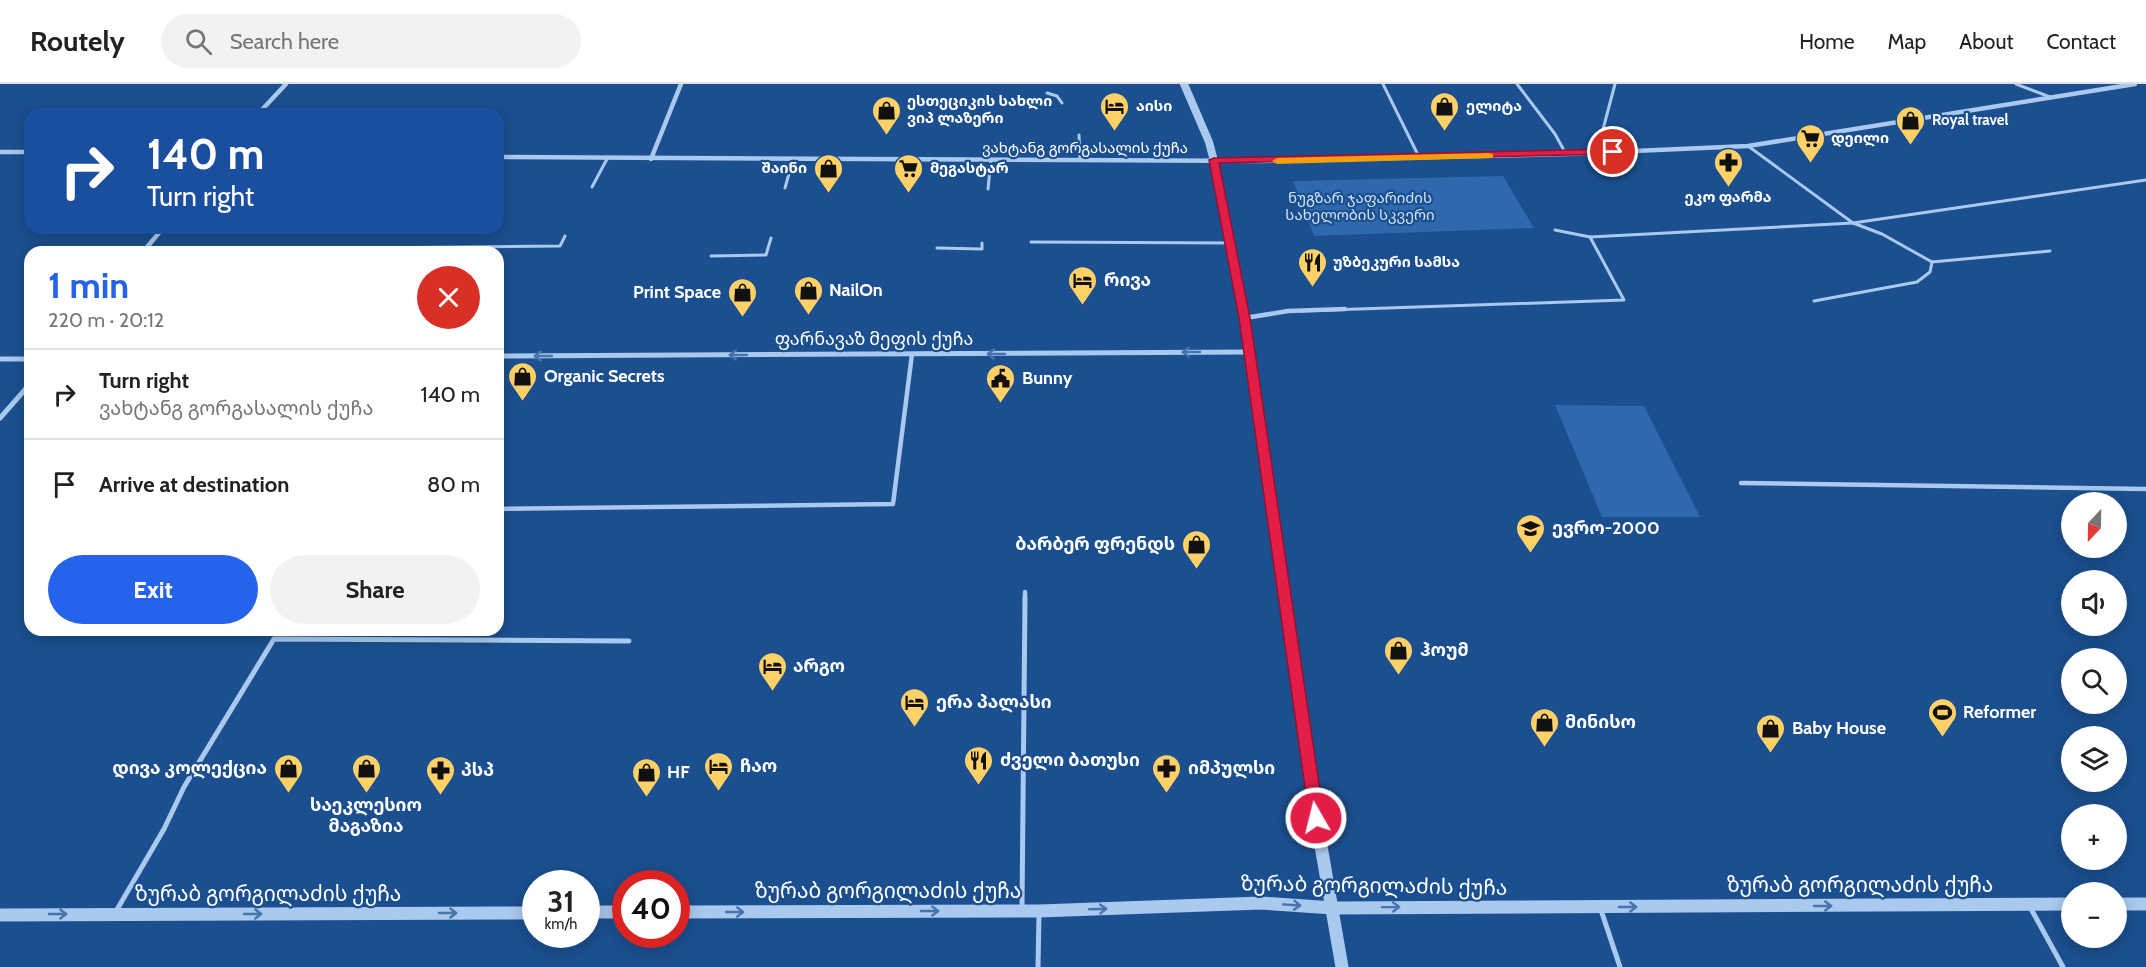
<!DOCTYPE html>
<html lang="en">
<head>
<meta charset="utf-8">
<style>
	:root { --surface:#fff; --page:#f2f2f2; --text:#222; --muted:#767676; --line:#e0e0e0; --accent:#2563eb }
	body { margin:0; font-family:Cabin,"Noto Sans Georgian",sans-serif; background:var(--page); color:var(--text); height:100vh; display:flex; flex-direction:column; font-size:22px; white-space:nowrap }
	* { box-sizing:border-box; margin:0 }
	p { font-size:20px; color:var(--muted) }
	.icon { flex:none; width:33px; height:33px; fill:none; stroke:currentColor; stroke-width:2; stroke-linecap:round; stroke-linejoin:round }
	.map { position:relative; flex:1; overflow:hidden }
	.drawer { position:absolute; left:24px; top:162px; width:480px; height:390px; display:flex; flex-direction:column; background:var(--surface); border-radius:18px; box-shadow:0 3px 15px #0003 }
	.drawer>* { flex:none }
	.top-card { position:absolute; left:24px; top:24px; width:480px; height:126px; border-radius:18px; box-shadow:0 3px 15px #0003; background:#1a4fa0; color:#fff; overflow:hidden }
	.needle { width:39px; rotate:202deg }
	.tools { position:absolute; left:2061px; top:408px; display:grid; gap:12px }
	.tools a { display:grid; place-items:center; width:66px; height:66px; border-radius:50%; background:var(--surface); box-shadow:0 3px 15px #0003; font-size:30px }
	.speed { position:absolute; left:522px; top:786px; display:flex; gap:12px; font-size:30px; font-weight:700; text-align:center }
	.speed>* { display:grid; place-content:center; width:78px; height:78px; border-radius:50%; background:var(--surface); box-shadow:0 3px 15px #0003; line-height:1 }
	.speed small { font-size:15px; font-weight:400 }
	.speed .limit { border:9px solid #d22; background:#fff; color:#111 }
	.pin { position:absolute; display:grid; place-items:center; width:51px; height:51px; color:#fff; margin:-26px; border:3px solid #fff; border-radius:50%; box-shadow:0 2px 6px #0007 }
	.me { position:absolute; width:66px; margin:-33px; rotate:352deg; stroke-linejoin:round; filter:drop-shadow(0 0 4px #0008) }
	.turn { display:flex; align-items:center; gap:21px; height:126px; padding:0 24px; font-size:27px }
	.turn .icon { width:78px; height:78px; stroke-width:2.5 }
	.turn b { display:block; font-size:42px; line-height:51px }
	.round { display:grid; place-items:center; flex:none; width:63px; height:63px; border-radius:32px; background:var(--page) }
	.summary { display:flex; align-items:center; justify-content:space-between; height:102px; padding:0 24px }
	h1 { font-size:36px; font-weight:700; line-height:45px; color:var(--accent) }
	.action { display:flex; gap:12px; margin-top:auto; padding:12px 24px }
	.action a { flex:1; height:69px; border-radius:36px; background:var(--accent); color:#fff; font-size:24px; font-weight:700; line-height:69px; text-align:center }
	.action a+a { background:var(--page); color:var(--text) }
	ul { padding:0; list-style:none }
	li { display:flex; align-items:center; gap:18px; height:90px; padding:0 24px; border-top:2px solid var(--line) }
	li div { flex:1 }
	li b { display:block; font-size:22px }
	li em { font-style:normal }
	header { display:flex; align-items:center; gap:36px; box-sizing:border-box; height:84px; padding:0 30px; background:var(--surface); border-bottom:2px solid var(--line) }
	header strong { font-size:28px }
	nav { display:flex; gap:33px; margin-inline-start:auto; font-size:21px }
	.search { width:420px; height:54px; background:var(--page); display:flex; align-items:center; gap:15px; box-sizing:border-box; padding:0 21px; border-radius:33px; color:var(--muted); font-size:22px }
	.map>svg:first-child { display:block }
	.green { fill:#2e69ad }
	.lines { fill:none; stroke-linecap:round; stroke-linejoin:round }
	.service-far2 { stroke:#a9c9ee; stroke-width:3 }
	.service-far1 { stroke:#a9c9ee; stroke-width:4.5 }
	.service { stroke:#a9c9ee; stroke-width:5 }
	.minor-far1 { stroke:#a9c9ee; stroke-width:4.5 }
	.minor { stroke:#a9c9ee; stroke-width:5 }
	.tertiary-far2 { stroke:#a9c9ee; stroke-width:8 }
	.tertiary-far1 { stroke:#a9c9ee; stroke-width:10 }
	.tertiary { stroke:#a9c9ee; stroke-width:13 }
	.oneway { stroke:#4674ac }
	.route { fill:#e11d48; stroke:#92132f; stroke-width:1.5 }
	.slow { fill:#f59e0b }
	.labels { text-anchor:middle; dominant-baseline:central; stroke-width:4.5; stroke-linejoin:round; paint-order:stroke }
	.far-poi-label { font-size:15px; font-weight:bold; fill:#fff; stroke:#1b4f8f; text-anchor:start }
	.far-street-label { font-size:15px; fill:#fff; stroke:#1b4f8f }
	.far-park-label { font-size:15px; fill:#cfe3fa; stroke:#1b4f8f }
	.poi-label { font-size:18px; font-weight:bold; fill:#fff; stroke:#1b4f8f; text-anchor:start }
	.street-label { font-size:18px; fill:#fff; stroke:#1b4f8f }
	.near-street-label { font-size:21px; fill:#fff; stroke:#1b4f8f }
</style>
</head>
<body>
<header>
<strong>Routely</strong>
<div class="search"><svg class="icon" aria-label="search" viewBox="0 0 24 24"><circle cx="10" cy="10" r="6"/><path d="M15 15l6 6"/></svg>Search here</div>
<nav><a>Home</a><a>Map</a><a>About</a><a>Contact</a></nav>
</header>
<div class="map">
<svg width="2146" height="883" viewBox="0 0 2146 883">
	<rect width="100%" height="100%" fill="#1b4f8f"/>
	<g class="green">
		<polygon points="1503,92 1534,144 1314,152 1293,97"/>
		<polygon points="1555,321 1644,322 1700,433 1602,433"/>
	</g>
	<g class="lines">
		<g class="service-far2">
			<polyline points="1383,0 1419,73"/>
			<polyline points="1517,0 1555,50 1566,70"/>
			<polyline points="2016,0 2050,13"/>
			<polyline points="1047,9 1057,12 1062,19"/>
			<polyline points="1079,51 1080,76"/>
			<polyline points="1748,62 1853,139 1882,150 1932,178 1930,188 1917,198 1814,217"/>
			<polyline points="1590,69 1602,49 1615,0"/>
			<polyline points="592,103 607,75"/>
			<polyline points="785,104 793,75"/>
			<polyline points="988,105 991,75"/>
			<polyline points="1555,146 1590,153 1853,139 2146,96"/>
			<polyline points="1031,158 1231,159"/>
			<polyline points="937,164 982,165 982,159"/>
			<polyline points="145,166 560,162 565,152"/>
			<polyline points="711,172 766,171 771,154"/>
			<polyline points="1932,178 2050,167"/>
			<polyline points="1300,227 1624,216 1590,153"/>
		</g>
		<g class="service-far1">
			<polyline points="1245,234 1288,227 1345,225"/>
			<polyline points="1741,399 2146,405"/>
			<polyline points="498,425 893,420 912,270"/>
			<polyline points="1025,515 1025,508"/>
		</g>
		<g class="service">
			<polyline points="1600,823 1620,883"/>
			<polyline points="2030,823 2063,883"/>
			<polyline points="1022,824 1025,514"/>
			<polyline points="115,829 164,745 184,703 274,555 629,557"/>
			<polyline points="1038,883 1039,830"/>
		</g>
		<g class="minor-far1">
			<polyline points="258,30 286,0"/>
			<polyline points="0,68 30,68"/>
			<polyline points="498,73 1261,77 1566,70 1748,62 2135,0"/>
			<polyline points="651,75 681,0"/>
			<polyline points="143,168 163,144"/>
		</g>
		<g class="minor">
			<polyline points="498,272 1250,268"/>
			<polyline points="0,275 30,275"/>
			<polyline points="0,334 30,300"/>
		</g>
		<polyline class="tertiary-far2" points="1184,0 1209,58 1214,77 1244,227"/>
		<polyline class="tertiary-far1" points="1243,225 1285,515"/>
		<g class="tertiary">
			<polyline points="1285,514 1316,733 1342,883"/>
			<polyline points="2116,820 2146,820"/>
			<polyline points="586,828 626,828"/>
			<polyline points="676,828 1039,827 1261,819 1333,824 2072,820"/>
			<polyline points="0,831 536,829"/>
		</g>
	</g>
	<defs><path id="oneway-shaft" d="M-6 0H5M1.5-3L5.5 0L1.5 3" fill="none" stroke-width="1.6" stroke-linecap="round" stroke-linejoin="round" transform="scale(1.5)"/></defs>
	<g class="oneway">
		<use href="#oneway-shaft" transform="translate(1191 268) rotate(180)"/>
		<use href="#oneway-shaft" transform="translate(996 270) rotate(180)"/>
		<use href="#oneway-shaft" transform="translate(738 271) rotate(180)"/>
		<use href="#oneway-shaft" transform="translate(543 272) rotate(180)"/>
		<use href="#oneway-shaft" transform="translate(1292 821) rotate(4)"/>
		<use href="#oneway-shaft" transform="translate(1823 822)"/>
		<use href="#oneway-shaft" transform="translate(1391 823) rotate(-1)"/>
		<use href="#oneway-shaft" transform="translate(1628 823)"/>
		<use href="#oneway-shaft" transform="translate(1098 825) rotate(-2)"/>
		<use href="#oneway-shaft" transform="translate(930 827)"/>
		<use href="#oneway-shaft" transform="translate(735 828)"/>
		<use href="#oneway-shaft" transform="translate(448 829)"/>
		<use href="#oneway-shaft" transform="translate(58 830)"/>
		<use href="#oneway-shaft" transform="translate(253 830)"/>
	</g>
	<polygon class="route" points="1613,65 1616,65 1616,70 1219,79 1250,234 1324,734 1322,739 1316,741 1310,739 1239,234 1209,76 1214,74"/>
	<polygon class="slow" points="1489,69 1493,70 1493,74 1277,80 1272,77 1277,74"/>
	<defs>
		<symbol id="hotel-pin" viewBox="-11 -11 22 30"><path d="M0 17L-7.5 6A9.5 9.5 0 1 1 7.5 6Z" fill="#ffd166" stroke="#1b4f8f"/><path d="M-6-4.5h1.5V1H6V5H4.5V3h-9V5H-6ZM-4 0a1.8 1.8 0 1 1 3.6 0ZM.5 0V-2.5h3Q6-2.5 6 0Z" fill="#111"/></symbol>
		<symbol id="shop-pin" viewBox="-11 -11 22 30"><path d="M0 17L-7.5 6A9.5 9.5 0 1 1 7.5 6Z" fill="#ffd166" stroke="#1b4f8f"/><path d="M-5-2.5h2.3a2.7 3.5 0 0 1 5.4 0H5L5.5 6h-11ZM-1.5-2.5h3a1.5 2.3 0 0 0-3 0Z" fill="#111"/></symbol>
		<symbol id="supermarket-pin" viewBox="-11 -11 22 30"><path d="M0 17L-7.5 6A9.5 9.5 0 1 1 7.5 6Z" fill="#ffd166" stroke="#1b4f8f"/><path d="M-6-5.5h2.5l.6 2H6L4.5 2H-2.5L-4.4-4H-6ZM-1.5 3.2a1.3 1.3 0 1 0 .1 0ZM3 3.2a1.3 1.3 0 1 0 .1 0Z" fill="#111"/></symbol>
		<symbol id="pharmacy-pin" viewBox="-11 -11 22 30"><path d="M0 17L-7.5 6A9.5 9.5 0 1 1 7.5 6Z" fill="#ffd166" stroke="#1b4f8f"/><path d="M-2-6h4v4h4v4h-4v4h-4v-4h-4v-4h4Z" fill="#111"/></symbol>
		<symbol id="restaurant-pin" viewBox="-11 -11 22 30"><path d="M0 17L-7.5 6A9.5 9.5 0 1 1 7.5 6Z" fill="#ffd166" stroke="#1b4f8f"/><path d="M-5-6h1v4h1v-4h1v4h1v-4h1v5L-1.5 .5V6h-2V.5L-5-1ZM5-6V6H3V1.5H1.5Q1.5-4 5-6Z" fill="#111"/></symbol>
		<symbol id="civic-pin" viewBox="-11 -11 22 30"><path d="M0 17L-7.5 6A9.5 9.5 0 1 1 7.5 6Z" fill="#ffd166" stroke="#1b4f8f"/><path d="M-.6-6.5H3V-4.5H.6V-3L4-1V1h2V6H-6V1h2V-1L-.6-3ZM-1.2 2.5V6h2.4V2.5Z" fill="#111"/></symbol>
		<symbol id="school-pin" viewBox="-11 -11 22 30"><path d="M0 17L-7.5 6A9.5 9.5 0 1 1 7.5 6Z" fill="#ffd166" stroke="#1b4f8f"/><path d="M0-5L7-2L0 1L-7-2ZM-4 1L0 2.5L4 1V4Q0 6-4 4Z" fill="#111"/></symbol>
		<symbol id="stadium-pin" viewBox="-11 -11 22 30"><path d="M0 17L-7.5 6A9.5 9.5 0 1 1 7.5 6Z" fill="#ffd166" stroke="#1b4f8f"/><path d="M0-5a6.5 5 0 1 0 0 10a6.5 5 0 1 0 0-10ZM-3.5-1.8h7v3.6h-7Z" fill="#111"/></symbol>
	</defs>
	<g fill-rule="evenodd">
		<use href="#hotel-pin" x="1098" y="6" width="33" height="45"/>
		<use href="#shop-pin" x="1428" y="6" width="33" height="45"/>
		<use href="#shop-pin" x="870" y="10" width="33" height="45"/>
		<use href="#shop-pin" x="1894" y="20" width="33" height="45"/>
		<use href="#supermarket-pin" x="1794" y="38" width="33" height="45"/>
		<use href="#pharmacy-pin" x="1712" y="62" width="33" height="45"/>
		<use href="#shop-pin" x="812" y="68" width="33" height="45"/>
		<use href="#supermarket-pin" x="892" y="68" width="33" height="45"/>
		<use href="#restaurant-pin" x="1296" y="162" width="33" height="45"/>
		<use href="#hotel-pin" x="1066" y="180" width="33" height="45"/>
		<use href="#shop-pin" x="792" y="190" width="33" height="45"/>
		<use href="#shop-pin" x="726" y="192" width="33" height="45"/>
		<use href="#shop-pin" x="506" y="276" width="33" height="45"/>
		<use href="#civic-pin" x="984" y="278" width="33" height="45"/>
		<use href="#school-pin" x="1514" y="428" width="33" height="45"/>
		<use href="#shop-pin" x="1180" y="444" width="33" height="45"/>
		<use href="#shop-pin" x="1382" y="550" width="33" height="45"/>
		<use href="#hotel-pin" x="756" y="566" width="33" height="45"/>
		<use href="#hotel-pin" x="898" y="602" width="33" height="45"/>
		<use href="#stadium-pin" x="1926" y="612" width="33" height="45"/>
		<use href="#shop-pin" x="1528" y="622" width="33" height="45"/>
		<use href="#shop-pin" x="1754" y="628" width="33" height="45"/>
		<use href="#restaurant-pin" x="962" y="660" width="33" height="45"/>
		<use href="#hotel-pin" x="702" y="666" width="33" height="45"/>
		<use href="#shop-pin" x="272" y="668" width="33" height="45"/>
		<use href="#shop-pin" x="350" y="668" width="33" height="45"/>
		<use href="#pharmacy-pin" x="1150" y="668" width="33" height="45"/>
		<use href="#pharmacy-pin" x="424" y="670" width="33" height="45"/>
		<use href="#shop-pin" x="630" y="672" width="33" height="45"/>
	</g>
	<g class="labels">
		<g class="far-poi-label">
			<text x="907" y="17">ესთეციკის სახლი<tspan x="907" dy="17">ვიპ ლაზერი</tspan></text>
			<text x="1136" y="22">აისი</text>
			<text x="1466" y="22">ელიტა</text>
			<text x="1932" y="36">Royal travel</text>
			<text x="1831" y="54">დეილი</text>
			<text x="807" y="84" text-anchor="end">შაინი</text>
			<text x="930" y="84">მეგასტარ</text>
			<text x="1728" y="113" text-anchor="middle">ეკო ფარმა</text>
			<text x="1333" y="178">უზბეკური სამსა</text>
		</g>
		<g class="far-street-label">
			<text x="1085" y="64">ვახტანგ გორგასალის ქუჩა</text>
		</g>
		<g class="far-park-label">
			<text x="1360" y="114">ნუგზარ ჯაფარიძის<tspan x="1360" dy="17">სახელობის სკვერი</tspan></text>
		</g>
		<g class="poi-label">
			<text x="1104" y="196">რივა</text>
			<text x="829" y="206">NailOn</text>
			<text x="721" y="208" text-anchor="end">Print Space</text>
			<text x="544" y="292">Organic Secrets</text>
			<text x="1022" y="294">Bunny</text>
			<text x="1552" y="444">ევრო-2000</text>
			<text x="1175" y="460" text-anchor="end">ბარბერ ფრენდს</text>
			<text x="1420" y="566">ჰოუმ</text>
			<text x="793" y="582">არგო</text>
			<text x="936" y="618">ერა პალასი</text>
			<text x="1963" y="628">Reformer</text>
			<text x="1565" y="638">მინისო</text>
			<text x="1792" y="644">Baby House</text>
			<text x="1000" y="676">ძველი ბათუსი</text>
			<text x="740" y="682">ჩაო</text>
			<text x="267" y="684" text-anchor="end">დივა კოლექცია</text>
			<text x="1188" y="684">იმპულსი</text>
			<text x="461" y="686">პსპ</text>
			<text x="667" y="688">HF</text>
			<text x="366" y="721" text-anchor="middle">საეკლესიო<tspan x="366" dy="21">მაგაზია</tspan></text>
		</g>
		<g class="street-label">
			<text x="874" y="255">ფარნავაზ მეფის ქუჩა</text>
		</g>
		<g class="near-street-label">
			<text x="1860" y="800">ზურაბ გორგილაძის ქუჩა</text>
			<text transform="translate(1374 801) rotate(1)">ზურაბ გორგილაძის ქუჩა</text>
			<text x="888" y="806">ზურაბ გორგილაძის ქუჩა</text>
			<text x="268" y="809">ზურაბ გორგილაძის ქუჩა</text>
		</g>
	</g>
</svg>
<div class="tools">
<a><svg class="needle" viewBox="-14 -14 28 28"><path d="M0-13l5 13h-10z" fill="#e53935"/><path d="M0 13l5-13h-10z" fill="#767676"/></svg></a>
<a><svg class="icon" aria-label="sound" viewBox="0 0 24 24"><path d="M4 9h4l5-4v14l-5-4H4zM17 9q2 3 0 6"/></svg></a>
<a><svg class="icon" aria-label="search" viewBox="0 0 24 24"><circle cx="10" cy="10" r="6"/><path d="M15 15l6 6"/></svg></a>
<a><svg class="icon" aria-label="layers" viewBox="0 0 24 24"><path d="M12 4l9 5-9 5-9-5zM3 14l9 5 9-5"/></svg></a>
<a>+</a>
<a>−</a>
</div>
<div class="speed"><div>31<small>km/h</small></div><div class="limit">40</div></div>
<div class="pin" style="left:1613px;top:68px;background:#d93025"><svg class="icon" aria-label="arrive" viewBox="0 0 24 24"><path d="M6 21V4h12l-3 4 3 4H6"/></svg></div>
<svg class="me" style="left:1316px;top:734px" viewBox="-20 -20 40 40"><circle r="17" fill="#e11d48" stroke="#fff" stroke-width="3"/><path d="M0-11L8 9 0 5-8 9z" fill="#fff"/></svg>
<div class="top-card">
<div class="turn"><svg class="icon" aria-label="right" viewBox="0 0 24 24"><path d="M7 20v-9h11M14 6l5 5-5 5"/></svg><div><b>140 m</b>Turn right</div></div>
</div>
<section class="drawer">
<div class="summary"><div><h1>1 min</h1><p>220 m · 20:12</p></div><a class="round" style="background:#d93025;color:#fff"><svg class="icon" aria-label="close" viewBox="0 0 24 24"><path d="M6 6l12 12M18 6L6 18"/></svg></a></div>
<ul>
<li><svg class="icon" aria-label="right" viewBox="0 0 24 24"><path d="M7 20v-9h11M14 6l5 5-5 5"/></svg><div><b>Turn right</b><p>ვახტანგ გორგასალის ქუჩა</p></div><em>140 m</em></li>
<li><svg class="icon" aria-label="arrive" viewBox="0 0 24 24"><path d="M6 21V4h12l-3 4 3 4H6"/></svg><div><b>Arrive at destination</b></div><em>80 m</em></li>
</ul>
<div class="action"><a>Exit</a><a>Share</a></div>
</section>
</div>
</body>
</html>
